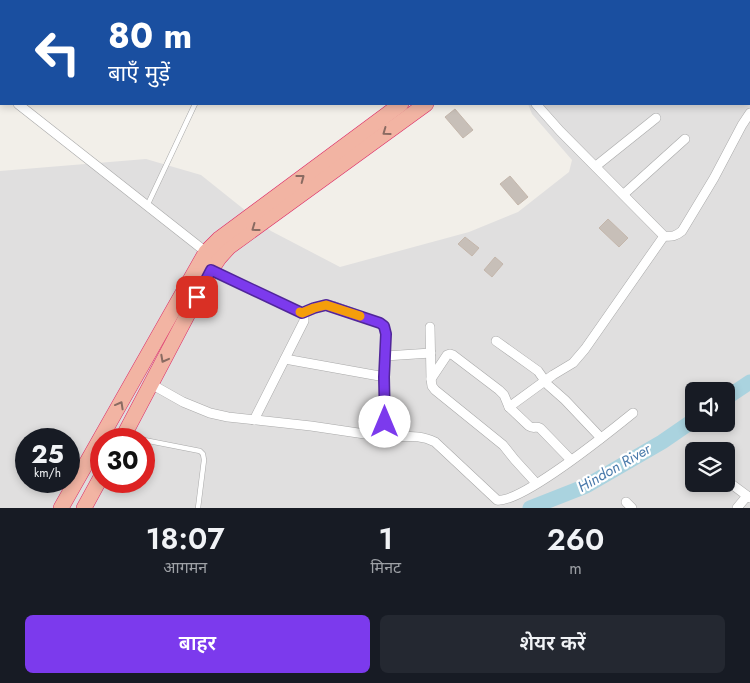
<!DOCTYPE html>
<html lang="hi">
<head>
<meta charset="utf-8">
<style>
	:root { --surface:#171b24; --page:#242831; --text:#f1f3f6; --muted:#9ea1a6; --accent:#7c3aed }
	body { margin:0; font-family:Jost,"Noto Sans Devanagari",sans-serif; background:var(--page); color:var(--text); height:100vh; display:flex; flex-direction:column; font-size:19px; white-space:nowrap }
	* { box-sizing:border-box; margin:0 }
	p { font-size:16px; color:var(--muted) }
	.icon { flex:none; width:28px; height:28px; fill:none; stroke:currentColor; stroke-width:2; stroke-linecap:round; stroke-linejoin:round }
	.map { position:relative; height:508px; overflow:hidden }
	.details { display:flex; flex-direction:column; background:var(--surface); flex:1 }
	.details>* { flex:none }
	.guide { position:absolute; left:0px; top:0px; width:750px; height:105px; box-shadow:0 2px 8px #0003; background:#1a4fa0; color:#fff; overflow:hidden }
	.buttons { position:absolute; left:685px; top:382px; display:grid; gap:10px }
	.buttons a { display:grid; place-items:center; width:50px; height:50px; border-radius:8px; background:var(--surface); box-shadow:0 2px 8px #0003; font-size:25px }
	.speed { position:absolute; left:15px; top:428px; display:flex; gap:10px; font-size:25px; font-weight:700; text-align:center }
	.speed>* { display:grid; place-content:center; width:65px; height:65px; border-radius:50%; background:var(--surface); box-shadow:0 2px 8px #0003; line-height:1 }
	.speed small { font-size:12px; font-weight:400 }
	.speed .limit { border:8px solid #d22; background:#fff; color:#111 }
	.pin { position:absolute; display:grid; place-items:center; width:42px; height:42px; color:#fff; margin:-21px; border-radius:10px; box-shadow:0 2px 8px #0006 }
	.me { position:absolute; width:55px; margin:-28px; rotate:0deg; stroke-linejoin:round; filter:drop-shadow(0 0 4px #0008) }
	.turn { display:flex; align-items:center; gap:18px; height:105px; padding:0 25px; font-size:22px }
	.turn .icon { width:65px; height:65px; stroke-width:2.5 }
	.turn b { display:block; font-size:35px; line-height:42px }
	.eta { display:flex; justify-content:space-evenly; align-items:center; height:85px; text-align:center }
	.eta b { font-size:30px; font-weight:600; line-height:35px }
	.action { display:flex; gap:10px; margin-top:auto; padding:10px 25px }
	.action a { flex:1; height:58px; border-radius:8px; background:var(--accent); color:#fff; font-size:20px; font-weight:600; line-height:58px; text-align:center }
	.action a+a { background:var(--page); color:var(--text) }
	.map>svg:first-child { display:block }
	.residential { fill:#e0dfdf; fill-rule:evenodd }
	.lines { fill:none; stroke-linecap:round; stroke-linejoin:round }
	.river { stroke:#aad3df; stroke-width:15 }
	.building { fill:#c7bfb8; stroke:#c4b6ab }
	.service-casing { stroke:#a9a9a9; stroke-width:5.5 }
	.minor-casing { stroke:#a9a9a9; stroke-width:10 }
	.trunk-casing { stroke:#dc2a67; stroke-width:16 }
	.service { stroke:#fff; stroke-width:4.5 }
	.minor { stroke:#fff; stroke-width:9 }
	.trunk { stroke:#f2b4a3; stroke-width:15 }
	.oneway { stroke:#8a6b62 }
	.route-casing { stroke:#51269a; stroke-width:12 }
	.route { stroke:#7c3aed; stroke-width:9 }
	.slow { stroke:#f59e0b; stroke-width:9 }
	.labels { text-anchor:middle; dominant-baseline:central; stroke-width:4.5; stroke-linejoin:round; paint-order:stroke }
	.water-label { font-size:15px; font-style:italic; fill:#4a7aab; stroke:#fff }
</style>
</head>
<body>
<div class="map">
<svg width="750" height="508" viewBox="0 0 750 508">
	<rect width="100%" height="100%" fill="#f2efe9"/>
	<path class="residential" d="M 588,0 L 750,0 L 750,508 L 0,508 L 0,171 L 146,159 L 201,175 L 271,231 L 340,267 L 469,232 L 518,212 L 569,172 L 572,160 L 532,114 L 528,104 L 749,104 L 749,1 L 587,1 ZM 694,391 L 726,391 L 726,424 L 694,424 ZM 26,439 L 69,439 L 69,481 L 26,481 ZM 101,439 L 144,439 L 144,481 L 101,481 ZM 694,451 L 726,451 L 726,484 L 694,484 Z"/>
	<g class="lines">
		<g class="river">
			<polyline points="726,398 750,382"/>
			<polyline points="530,508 586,486 662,442 694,420"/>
		</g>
	</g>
	<g class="building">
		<polygon points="455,109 473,130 463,138 445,117"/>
		<polygon points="510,176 528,197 518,205 500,184"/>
		<polygon points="608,219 628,238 619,247 599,228"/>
		<polygon points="465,237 479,248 472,256 458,244"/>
		<polygon points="495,257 503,264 492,277 484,270"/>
	</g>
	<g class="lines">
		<defs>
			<g id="service">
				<polyline points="147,206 195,104"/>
				<polyline points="129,434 139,439"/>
				<polyline points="144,440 200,451 203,454 204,460 198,508"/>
			</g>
			<g id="minor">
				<polyline points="0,89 1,90"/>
				<polyline points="18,104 206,252"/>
				<path d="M 536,104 L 560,131 L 664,236 C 672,237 676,236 682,231 L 714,178 L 742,125 L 750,113"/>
				<polyline points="596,166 656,118"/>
				<polyline points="624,194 685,139"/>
				<polyline points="211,270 302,313 304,316 304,321 254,420"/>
				<path d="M 302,313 C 312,308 321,304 333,306 L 380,323 L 384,326 L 386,334 L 385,377 L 385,437"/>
				<polyline points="430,327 431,379 432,386 435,390 503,445 515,460 536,483"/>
				<polyline points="496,341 538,371 548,385 565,400 601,438"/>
				<polyline points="385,356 431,353"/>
				<polyline points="285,359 385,377"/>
				<path d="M 431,379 L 447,355 L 450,354 L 453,355 L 499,390 L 504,395 L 509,407 L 529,426 C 533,429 536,426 540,428 L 571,460"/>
				<path d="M 151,384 L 183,402 L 210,413 L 228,417 L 311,426 L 385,437 C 404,438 417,433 435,442 L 497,500 C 520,504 612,430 633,413"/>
				<polyline points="509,407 553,375 573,363 585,349 664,236"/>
				<polyline points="726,480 750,498"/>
				<polyline points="626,502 632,508"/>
				<polyline points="737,508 747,496"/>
			</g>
			<g id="trunk">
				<polyline points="541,1 542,0"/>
				<polyline points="568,1 569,0"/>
				<polyline points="122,439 211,270 219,258 229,247 426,104"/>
				<polyline points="61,508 206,252 219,239 401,104"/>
				<polyline points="84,508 101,477"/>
			</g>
		</defs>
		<use href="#service" class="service-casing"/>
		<use href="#minor" class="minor-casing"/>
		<use href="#trunk" class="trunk-casing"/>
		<use href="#service" class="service"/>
		<use href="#minor" class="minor"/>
		<use href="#trunk" class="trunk"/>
	</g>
	<defs><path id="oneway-chevron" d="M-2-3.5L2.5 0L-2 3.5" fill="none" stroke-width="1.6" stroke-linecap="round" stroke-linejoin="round" transform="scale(1.25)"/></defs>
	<g class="oneway">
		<use href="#oneway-chevron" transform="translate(386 132) rotate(144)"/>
		<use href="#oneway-chevron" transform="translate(301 178) rotate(-37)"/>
		<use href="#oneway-chevron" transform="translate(255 228) rotate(144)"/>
		<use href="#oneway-chevron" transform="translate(164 359) rotate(118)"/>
		<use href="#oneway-chevron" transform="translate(120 405) rotate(-61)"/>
	</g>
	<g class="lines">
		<defs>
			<polyline id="route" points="197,297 211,270 302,313 314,308 326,305 380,323 384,326 386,334 384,377 385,422"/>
		</defs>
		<use href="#route" class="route-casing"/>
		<use href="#route" class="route"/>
		<polyline class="slow" points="300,312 302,313 314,308 326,305 360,316"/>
	</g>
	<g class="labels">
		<g class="water-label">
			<text transform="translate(614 468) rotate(-30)">Hindon River</text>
		</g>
	</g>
</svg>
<div class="buttons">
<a><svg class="icon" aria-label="sound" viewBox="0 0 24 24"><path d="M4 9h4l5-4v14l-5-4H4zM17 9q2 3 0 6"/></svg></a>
<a><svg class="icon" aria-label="layers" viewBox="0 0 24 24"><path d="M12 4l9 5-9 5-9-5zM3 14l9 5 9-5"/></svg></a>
</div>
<div class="speed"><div>25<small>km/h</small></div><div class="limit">30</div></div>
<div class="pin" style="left:197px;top:297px;background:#d93025"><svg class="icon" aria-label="arrive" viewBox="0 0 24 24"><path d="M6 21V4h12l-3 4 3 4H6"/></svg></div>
<svg class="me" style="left:385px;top:422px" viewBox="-20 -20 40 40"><circle r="19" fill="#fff"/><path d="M0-13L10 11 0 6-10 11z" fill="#7c3aed"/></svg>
<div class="guide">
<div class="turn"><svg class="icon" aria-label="left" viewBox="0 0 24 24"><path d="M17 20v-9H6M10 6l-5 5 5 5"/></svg><div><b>80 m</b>बाएँ मुड़ें</div></div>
</div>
</div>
<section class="details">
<div class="eta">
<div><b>18:07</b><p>आगमन</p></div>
<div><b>1</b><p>मिनट</p></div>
<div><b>260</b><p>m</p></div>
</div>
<div class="action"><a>बाहर</a><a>शेयर करें</a></div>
</section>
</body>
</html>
